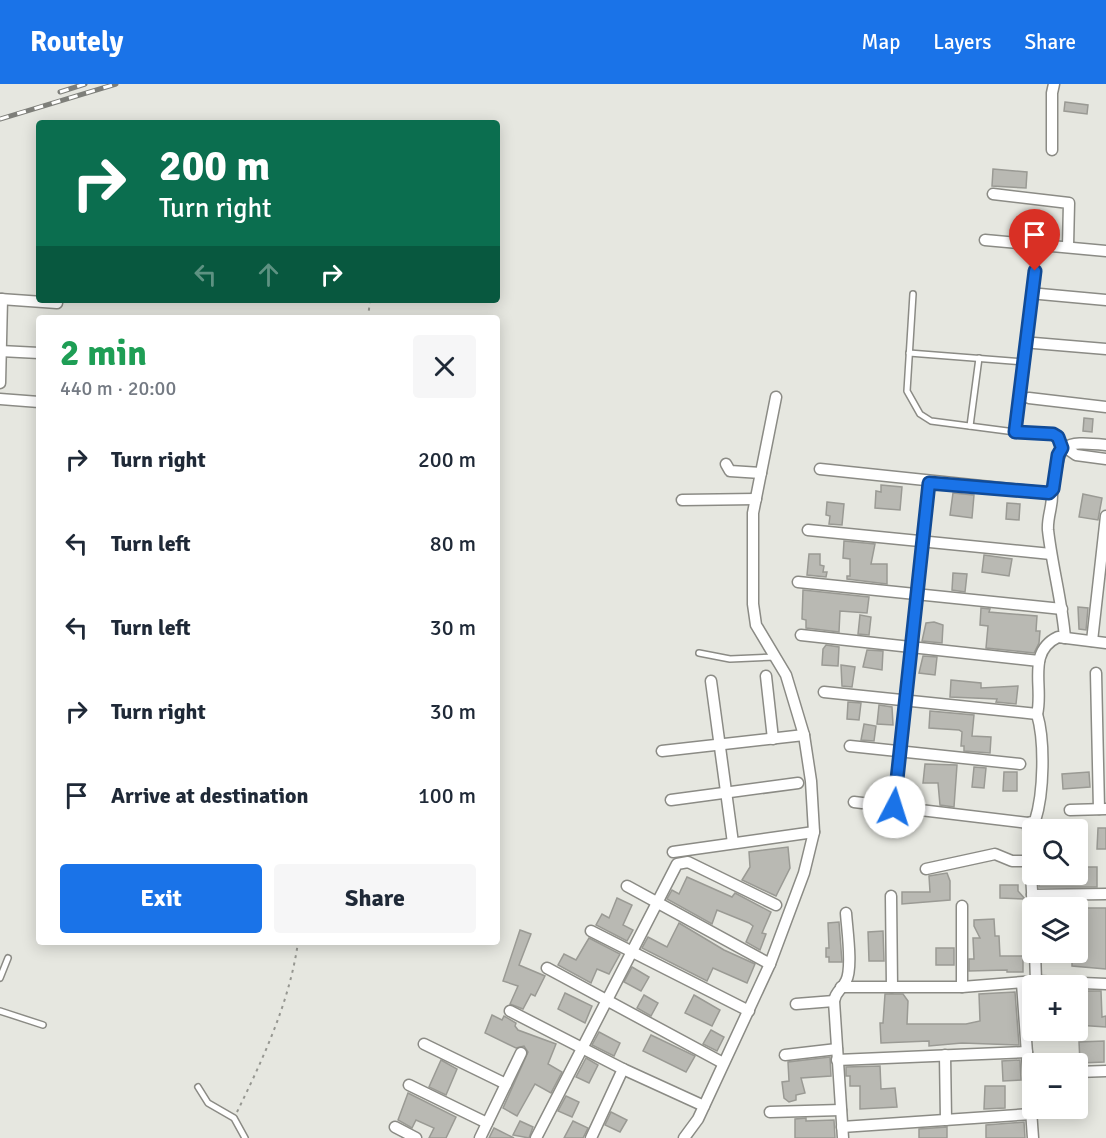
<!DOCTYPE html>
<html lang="en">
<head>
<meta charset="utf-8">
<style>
	:root { --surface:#fff; --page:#f6f6f7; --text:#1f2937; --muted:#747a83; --accent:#1a73e8 }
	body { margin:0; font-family:Signika,sans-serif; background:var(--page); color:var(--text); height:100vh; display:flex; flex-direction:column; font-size:22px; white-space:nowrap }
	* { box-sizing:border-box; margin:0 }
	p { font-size:20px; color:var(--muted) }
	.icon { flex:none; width:33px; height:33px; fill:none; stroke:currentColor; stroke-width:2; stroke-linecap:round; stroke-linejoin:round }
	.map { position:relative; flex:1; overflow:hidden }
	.panel { position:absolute; left:36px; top:231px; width:464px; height:630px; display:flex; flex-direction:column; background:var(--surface); border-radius:6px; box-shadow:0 3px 15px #0003 }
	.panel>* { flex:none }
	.guide { position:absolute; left:36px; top:36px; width:464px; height:183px; border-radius:6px; box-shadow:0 3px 15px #0003; background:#0b6e4f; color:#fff; overflow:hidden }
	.controls { position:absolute; left:1022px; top:735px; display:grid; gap:12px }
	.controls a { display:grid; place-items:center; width:66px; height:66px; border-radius:6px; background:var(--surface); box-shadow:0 3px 15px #0003; font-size:30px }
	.pin { position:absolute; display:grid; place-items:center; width:51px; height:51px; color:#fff; margin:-62px -26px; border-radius:50% 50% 50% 0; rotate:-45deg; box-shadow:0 0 6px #0007 }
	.pin .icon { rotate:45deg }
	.me { position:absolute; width:66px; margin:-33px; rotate:5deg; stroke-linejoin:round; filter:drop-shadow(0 0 4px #0008) }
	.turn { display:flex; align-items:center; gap:21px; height:126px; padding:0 24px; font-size:27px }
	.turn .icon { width:78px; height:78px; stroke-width:2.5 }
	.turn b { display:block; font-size:42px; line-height:51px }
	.lanes { display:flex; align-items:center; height:57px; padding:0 24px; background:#0003; justify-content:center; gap:30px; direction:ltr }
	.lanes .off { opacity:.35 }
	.round { display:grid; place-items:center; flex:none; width:63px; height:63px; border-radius:6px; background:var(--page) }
	.headline { display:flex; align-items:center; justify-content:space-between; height:102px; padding:0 24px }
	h1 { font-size:36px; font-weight:800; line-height:45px; color:#1e9e55 }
	.primary-button { display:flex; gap:12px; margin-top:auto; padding:12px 24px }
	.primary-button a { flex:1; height:69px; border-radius:6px; background:var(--accent); color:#fff; font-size:24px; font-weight:800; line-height:69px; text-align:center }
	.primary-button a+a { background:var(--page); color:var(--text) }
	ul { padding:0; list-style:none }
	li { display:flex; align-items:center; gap:18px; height:84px; padding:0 24px }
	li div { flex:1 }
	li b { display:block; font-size:22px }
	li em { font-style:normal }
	header { display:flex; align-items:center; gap:36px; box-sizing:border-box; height:84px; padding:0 30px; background:var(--accent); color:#fff }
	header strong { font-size:28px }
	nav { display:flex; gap:33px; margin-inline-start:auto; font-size:21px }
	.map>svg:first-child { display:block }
	.building { fill:#b9b9b3; stroke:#9a9a94; stroke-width:1.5 }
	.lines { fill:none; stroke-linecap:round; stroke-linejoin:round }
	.lane-casing { stroke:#8b8b85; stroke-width:8 }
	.street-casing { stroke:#8b8b85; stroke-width:13 }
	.path { stroke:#969791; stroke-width:2; stroke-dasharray:3 4.5; stroke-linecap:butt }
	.lane { stroke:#fff; stroke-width:5 }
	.street { stroke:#fff; stroke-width:10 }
	.rail-casing { stroke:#7e7f7a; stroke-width:5 }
	.rail { stroke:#fffffe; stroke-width:3; stroke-dasharray:9; stroke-linecap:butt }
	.route-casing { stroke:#114b97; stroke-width:15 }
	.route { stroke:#1a73e8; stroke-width:10 }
</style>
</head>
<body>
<header>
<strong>Routely</strong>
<nav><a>Map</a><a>Layers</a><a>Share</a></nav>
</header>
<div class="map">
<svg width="1106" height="1054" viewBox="0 0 1106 1054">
	<rect width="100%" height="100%" fill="#e6e7e0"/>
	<g class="building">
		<polygon points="1065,18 1088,21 1087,30 1064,27"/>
		<polygon points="993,85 1027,88 1026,104 992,102"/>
		<polygon points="1084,334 1093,335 1092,348 1083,347"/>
		<polygon points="881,401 902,403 900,426 875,424 876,407 881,408"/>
		<polygon points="953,409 974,411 972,434 950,431"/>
		<polygon points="1083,410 1102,414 1098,436 1079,433"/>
		<polygon points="827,418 844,420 842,441 829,440 830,432 826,431"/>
		<polygon points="1007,419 1020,420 1019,436 1006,435"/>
		<polygon points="844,457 875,460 871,480 887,480 887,500 847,495 847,492 850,492 850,475 843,474"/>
		<polygon points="809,470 820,470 820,481 824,482 823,488 827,488 826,493 807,491"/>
		<polygon points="984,471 1012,475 1009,492 982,488"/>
		<polygon points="953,489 967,490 965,508 952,506"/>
		<polygon points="803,506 869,513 867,529 840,527 839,548 806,544 806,536 802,535"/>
		<polygon points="1078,523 1088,524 1086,546 1079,545"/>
		<polygon points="981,524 990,525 989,528 1037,532 1036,547 1040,547 1039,559 1034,569 986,564 988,542 980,541"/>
		<polygon points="860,531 871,533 869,551 858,550"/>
		<polygon points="934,538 943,541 942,559 922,557 926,539"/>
		<polygon points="826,561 839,563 838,582 822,581 823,565"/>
		<polygon points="867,566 883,567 882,586 863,583"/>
		<polygon points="923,572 937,573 935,591 919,589"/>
		<polygon points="841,581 855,583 852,603 842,602"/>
		<polygon points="951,596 981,599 981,604 1018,602 1016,620 996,618 997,615 950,613"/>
		<polygon points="848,618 861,619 859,636 847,635"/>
		<polygon points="879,621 892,623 893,641 877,640"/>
		<polygon points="930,627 974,631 972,652 991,653 990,669 964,667 964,662 961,662 962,648 959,646 929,644"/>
		<polygon points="864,640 876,642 874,657 861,656"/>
		<polygon points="925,680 957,681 954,723 940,721 938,699 923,699"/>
		<polygon points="974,683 986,684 984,704 972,703"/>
		<polygon points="1004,688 1017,688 1017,707 1003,707"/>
		<polygon points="1089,688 1090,703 1063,705 1062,690"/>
		<polygon points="1098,744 1106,744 1106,765 1097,765"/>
		<polygon points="788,763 790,784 776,812 742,796 750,783 749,768"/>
		<polygon points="1077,783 1097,783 1097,803 1039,803 1039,790 1077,790"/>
		<polygon points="947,789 950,797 950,816 902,820 902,808 930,808 929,792"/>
		<polygon points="687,793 732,813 735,809 771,828 762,849 766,850 760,866 746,858 753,842 749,839 717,826 712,840 667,815 672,806 679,810"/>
		<polygon points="1000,801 1018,801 1018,807 1025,815 1000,814"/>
		<polygon points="617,814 632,821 623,841 633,846 627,857 596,841 602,830 609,834"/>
		<rect x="1044" y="818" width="26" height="6"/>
		<polygon points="1084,824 1106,824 1106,885 1072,882 1072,868 1077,868 1077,860 1084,860"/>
		<polygon points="994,835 995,852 999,852 1000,872 1023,872 1023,888 1007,888 1007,886 969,887 969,875 974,875 973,854 980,854 974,842 974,836"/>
		<polygon points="839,838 842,878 829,878 829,873 826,873 826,864 829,864 828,839"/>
		<polygon points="679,839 724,866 755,880 747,899 713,884 707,897 642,864 648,853 667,863"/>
		<polygon points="520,846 531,850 519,881 545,892 535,912 531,910 523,925 510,920 518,902 503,897"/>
		<polygon points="883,847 884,877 869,877 868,848"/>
		<polygon points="589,854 620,870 609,890 597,885 591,899 558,881 564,870 576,876"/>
		<rect x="936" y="864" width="18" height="17"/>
		<polygon points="632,883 649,893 641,907 624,898"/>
		<polygon points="1077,907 1101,907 1102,933 1106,932 1106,943 1077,941"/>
		<polygon points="1015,908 1019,961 962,959 929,962 929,957 881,959 880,939 883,939 885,910 903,910 908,917 907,940 966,940 980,937 979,910"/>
		<polygon points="565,909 592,922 585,939 558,925"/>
		<polygon points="644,911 658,919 651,932 637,924"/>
		<polygon points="694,911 720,926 712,942 685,929"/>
		<polygon points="492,931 502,936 504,932 516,939 515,942 518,946 556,960 548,980 562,988 551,1009 535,1000 517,1032 503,1024 528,968 524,962 516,964 485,949"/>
		<polygon points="711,946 724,953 717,967 703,960"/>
		<polygon points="599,948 620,959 614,972 592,961"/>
		<polygon points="651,951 695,972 686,988 643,967"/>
		<polygon points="1104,957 1104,978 1080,979 1079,958"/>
		<polygon points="830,973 831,992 801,994 805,1009 796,1011 796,1016 789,1018 784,1014 782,998 789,997 788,978"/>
		<polygon points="586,974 598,981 589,999 576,993"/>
		<polygon points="441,976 457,985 446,1011 429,1003"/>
		<polygon points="1020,976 1021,996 1003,997 1002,977"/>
		<polygon points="880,982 881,1005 895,1004 897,1023 860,1025 860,1002 850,1002 850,992 846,992 846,983"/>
		<polygon points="985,1002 1005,1002 1005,1024 984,1025"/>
		<polygon points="408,1009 456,1033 446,1054 429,1054 434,1044 416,1036 412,1044 398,1036"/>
		<polygon points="566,1012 579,1018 572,1033 558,1027"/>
		<polygon points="611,1028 627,1036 620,1048 605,1041"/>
		<polygon points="806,1034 806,1037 834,1036 835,1054 795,1054 795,1035"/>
		<polygon points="520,1037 533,1043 529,1054 513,1051"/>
		<polygon points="573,1037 588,1044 583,1054 564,1054"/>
		<polygon points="1024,1038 1025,1054 986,1054 986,1041"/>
		<polygon points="947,1043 947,1054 919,1054 919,1045"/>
		<polygon points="494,1044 514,1054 489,1054"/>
	</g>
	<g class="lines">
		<defs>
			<g id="lane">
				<polyline points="913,210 907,307 920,330 931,337 1015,348 1053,349 1058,353 1062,364"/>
				<polyline points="909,269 1024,278"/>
				<polyline points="970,342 979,274"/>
				<polyline points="1015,348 1035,187"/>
				<polyline points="699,569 730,575 775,573"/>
				<polyline points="0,894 8,874"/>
				<polyline points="0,927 43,941"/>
				<polyline points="198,1003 208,1019 234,1034 245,1054"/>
			</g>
			<g id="street">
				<polyline points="1052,66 1052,9 1054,0"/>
				<polyline points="993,110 1069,119 1068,162"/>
				<polyline points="985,156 1106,167"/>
				<polyline points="1040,210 1106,216"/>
				<polyline points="0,215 57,219"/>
				<polyline points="1034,259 1106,265"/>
				<polyline points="0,267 39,269"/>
				<polyline points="0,299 2,215"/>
				<polyline points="1029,314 1106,323"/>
				<polyline points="0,315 39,318"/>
				<polyline points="1066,364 1076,371 1106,375"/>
				<polyline points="726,380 730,387 761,389"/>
				<path d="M 820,385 L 1049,409 L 1053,405 C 1060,361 1058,356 1106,361"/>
				<path d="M 1052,408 C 1053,422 1047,433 1048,446 C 1052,482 1062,517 1065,554"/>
				<polyline points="682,416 756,415"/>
				<polyline points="808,446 1051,470"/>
				<polyline points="798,498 1062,525"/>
				<polyline points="801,551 1039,577"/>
				<polyline points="1092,557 1106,432"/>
				<polyline points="1096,589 1099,725"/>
				<polyline points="766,592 773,655"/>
				<polyline points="711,597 733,759"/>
				<path d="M 824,608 L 1037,630 C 1044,604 1026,568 1058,553 L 1106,559"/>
				<polyline points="850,662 1020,680"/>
				<polyline points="662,667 804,651"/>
				<polyline points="671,716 798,699"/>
				<path d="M 854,718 L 1028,739 L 1035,737 C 1044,709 1045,657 1037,630"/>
				<polyline points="894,723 929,399"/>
				<polyline points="1070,726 1106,725"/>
				<polyline points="1028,739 1033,824"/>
				<polyline points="673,768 814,748"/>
				<polyline points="926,785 995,770 1012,777 1031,777"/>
				<polyline points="627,802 770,880"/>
				<polyline points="1032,811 1106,810"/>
				<polyline points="891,812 892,903"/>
				<polyline points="591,847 749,927"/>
				<polyline points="1035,868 1036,897"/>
				<polyline points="547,884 723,979"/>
				<polyline points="1022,899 1033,1054"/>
				<polyline points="841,903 962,903 1036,897 1106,900"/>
				<polyline points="962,903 962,822"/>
				<polyline points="796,920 834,917"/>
				<polyline points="510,927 623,985 591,1054"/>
				<polyline points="424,960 506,1000"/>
				<polyline points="785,971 837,965"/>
				<polyline points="945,971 946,1036"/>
				<polyline points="837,976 1027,968"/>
				<polyline points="623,985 704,1022"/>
				<polyline points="1077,988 1106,987"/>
				<polyline points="409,1001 487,1039"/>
				<polyline points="770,1028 841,1026"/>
				<polyline points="395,1043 416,1054"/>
				<polyline points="842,1043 1031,1030"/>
				<polyline points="480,1054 521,969"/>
				<polyline points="536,1054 677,780 688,778 776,821"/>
				<polyline points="684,1054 698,1035 770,880 804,789 814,748 811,697 804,651 786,591 756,541 753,520 753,429 776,313"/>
				<path d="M 843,1054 L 834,917 C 836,906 842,906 846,897 C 853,884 847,845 846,829"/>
			</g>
		</defs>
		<use href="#lane" class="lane-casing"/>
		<use href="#street" class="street-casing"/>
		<g class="path">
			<polyline points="368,234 370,216"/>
			<path d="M 237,1028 C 263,975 290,917 298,858"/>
		</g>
		<use href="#lane" class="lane"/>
		<use href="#street" class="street"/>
		<defs>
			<g id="rail">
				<polyline points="60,8 85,0"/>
				<polyline points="0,35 116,0"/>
			</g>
		</defs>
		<use href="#rail" class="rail-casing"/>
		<use href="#rail" class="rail"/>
	</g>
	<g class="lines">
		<defs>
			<polyline id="route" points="894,723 929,399 1049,409 1053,405 1058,371 1062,364 1058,353 1053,350 1015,348 1035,187"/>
		</defs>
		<use href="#route" class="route-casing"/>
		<use href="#route" class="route"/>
	</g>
</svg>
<div class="controls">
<a><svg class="icon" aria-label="search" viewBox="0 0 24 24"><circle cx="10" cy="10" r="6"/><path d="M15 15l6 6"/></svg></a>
<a><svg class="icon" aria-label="layers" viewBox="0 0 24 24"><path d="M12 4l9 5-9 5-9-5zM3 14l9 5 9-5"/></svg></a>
<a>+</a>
<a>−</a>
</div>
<div class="pin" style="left:1035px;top:187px;background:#d93025"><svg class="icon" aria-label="arrive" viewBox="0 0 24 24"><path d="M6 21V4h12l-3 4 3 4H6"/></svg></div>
<svg class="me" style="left:894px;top:723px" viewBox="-20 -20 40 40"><circle r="19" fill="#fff"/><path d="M0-13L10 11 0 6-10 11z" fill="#1a73e8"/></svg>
<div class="guide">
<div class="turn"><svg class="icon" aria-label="right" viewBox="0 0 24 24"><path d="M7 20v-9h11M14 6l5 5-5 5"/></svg><div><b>200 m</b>Turn right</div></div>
<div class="lanes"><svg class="icon off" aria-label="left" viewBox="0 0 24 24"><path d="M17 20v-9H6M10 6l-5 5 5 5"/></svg><svg class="icon off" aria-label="ahead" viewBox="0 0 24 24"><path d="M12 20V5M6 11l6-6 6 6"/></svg><svg class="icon" aria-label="right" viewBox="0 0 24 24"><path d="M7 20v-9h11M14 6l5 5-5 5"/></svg></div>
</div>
<section class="panel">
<div class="headline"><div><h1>2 min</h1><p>440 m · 20:00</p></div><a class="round"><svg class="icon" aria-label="close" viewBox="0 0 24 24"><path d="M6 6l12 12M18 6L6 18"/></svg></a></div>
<ul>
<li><svg class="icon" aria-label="right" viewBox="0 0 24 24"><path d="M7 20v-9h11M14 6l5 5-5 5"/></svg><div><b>Turn right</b></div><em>200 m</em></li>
<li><svg class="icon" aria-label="left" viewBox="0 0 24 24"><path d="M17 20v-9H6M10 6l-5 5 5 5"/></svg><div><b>Turn left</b></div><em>80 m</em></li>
<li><svg class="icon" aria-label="left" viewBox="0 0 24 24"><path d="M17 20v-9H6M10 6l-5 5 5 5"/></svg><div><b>Turn left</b></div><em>30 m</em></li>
<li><svg class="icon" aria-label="right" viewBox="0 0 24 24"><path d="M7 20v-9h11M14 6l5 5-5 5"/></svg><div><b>Turn right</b></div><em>30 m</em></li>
<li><svg class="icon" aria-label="arrive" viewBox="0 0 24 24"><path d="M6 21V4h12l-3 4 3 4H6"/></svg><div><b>Arrive at destination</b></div><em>100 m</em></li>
</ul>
<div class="primary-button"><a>Exit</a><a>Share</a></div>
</section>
</div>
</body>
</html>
